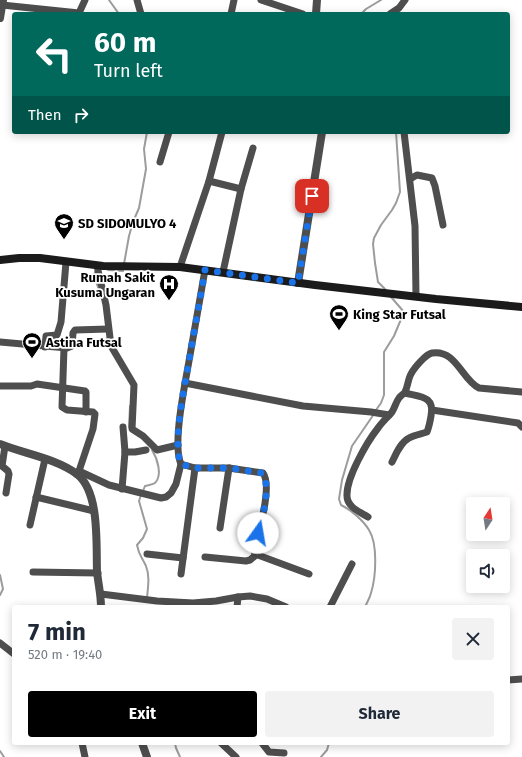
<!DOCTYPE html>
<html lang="en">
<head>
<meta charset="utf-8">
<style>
	:root { --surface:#fff; --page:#f2f2f3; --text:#1f2937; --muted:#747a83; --accent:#000 }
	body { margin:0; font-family:"Fira Sans",sans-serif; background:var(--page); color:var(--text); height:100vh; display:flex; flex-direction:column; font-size:15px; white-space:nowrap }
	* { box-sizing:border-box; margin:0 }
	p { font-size:13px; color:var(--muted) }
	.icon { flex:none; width:22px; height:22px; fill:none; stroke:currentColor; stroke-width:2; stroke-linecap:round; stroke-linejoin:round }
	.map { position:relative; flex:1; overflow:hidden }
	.panel { position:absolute; left:12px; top:605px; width:498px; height:140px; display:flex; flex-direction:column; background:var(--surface); border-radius:4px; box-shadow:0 2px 10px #0003 }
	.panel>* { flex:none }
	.banner { position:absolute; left:12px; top:12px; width:498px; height:122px; border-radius:4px; box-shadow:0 2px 10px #0003; background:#00695c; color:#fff; overflow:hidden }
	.needle { width:26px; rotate:12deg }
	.controls { position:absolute; left:466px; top:497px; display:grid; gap:8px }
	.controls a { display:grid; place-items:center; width:44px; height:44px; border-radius:4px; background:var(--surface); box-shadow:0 2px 10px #0003; font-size:20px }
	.pin { position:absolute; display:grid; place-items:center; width:34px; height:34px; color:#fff; margin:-17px; border-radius:8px; box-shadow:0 2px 6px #0006 }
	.me { position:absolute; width:44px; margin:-22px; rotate:13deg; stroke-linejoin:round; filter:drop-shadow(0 0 3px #0008) }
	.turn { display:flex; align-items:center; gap:14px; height:84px; padding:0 16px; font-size:18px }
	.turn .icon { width:52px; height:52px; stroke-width:2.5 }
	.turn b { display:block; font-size:28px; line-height:34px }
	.then { display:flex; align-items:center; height:38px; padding:0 16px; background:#0003; gap:8px; font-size:15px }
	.round { display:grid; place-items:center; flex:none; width:42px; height:42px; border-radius:4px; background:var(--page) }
	.overview { display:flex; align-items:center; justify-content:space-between; height:68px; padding:0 16px }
	h1 { font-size:24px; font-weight:700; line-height:30px }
	.primary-button { display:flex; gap:8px; margin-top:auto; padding:8px 16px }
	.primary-button a { flex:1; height:46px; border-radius:4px; background:var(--accent); color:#fff; font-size:16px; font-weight:700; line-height:46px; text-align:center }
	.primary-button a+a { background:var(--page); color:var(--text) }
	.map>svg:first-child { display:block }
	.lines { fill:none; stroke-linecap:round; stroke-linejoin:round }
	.stream { stroke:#9c9c9c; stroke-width:2 }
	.minor { stroke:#4e4e4e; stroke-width:7 }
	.tertiary { stroke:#4e4e4e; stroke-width:8 }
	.secondary { stroke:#1b1b1b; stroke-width:8 }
	.route { stroke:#1a73e8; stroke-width:7; stroke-dasharray:0 12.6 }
	.labels { text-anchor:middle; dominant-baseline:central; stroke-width:3.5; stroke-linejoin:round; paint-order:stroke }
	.poi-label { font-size:13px; font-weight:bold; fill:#000; stroke:#fff; text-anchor:start }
</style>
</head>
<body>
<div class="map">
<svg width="522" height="757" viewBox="0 0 522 757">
	<rect width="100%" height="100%" fill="#fff"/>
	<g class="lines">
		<g class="stream">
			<polyline points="109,0 119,14"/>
			<polyline points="361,14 366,9 381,0"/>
			<polyline points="124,264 129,236 133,222 139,208 146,169 144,149 147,132"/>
			<polyline points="108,270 123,271 123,268"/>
			<polyline points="95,272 94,276 99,290"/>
			<polyline points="386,290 378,282 375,263 373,244 374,238 381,225 392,210 396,203 400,192 396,132"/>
			<polyline points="376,410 381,403 384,395 384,352 394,336 404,312 391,297"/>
			<polyline points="129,427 130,406"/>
			<path d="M 143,491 L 145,486 C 148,485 152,485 155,483 C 163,475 157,458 152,450"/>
			<path d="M 141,495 L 139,501 L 147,529 L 143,538 L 137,545 C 139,556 142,557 146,566 C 150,576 148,587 147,598"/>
			<polyline points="0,575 3,589 0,595"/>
			<path d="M 365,607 C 367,602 370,598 371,593 C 376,577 378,544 369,530 C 363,520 351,510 341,505 L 339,499 L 342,480 L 352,446 L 374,414"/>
			<polyline points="175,743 176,748 180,757"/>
			<polyline points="0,751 4,757"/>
			<polyline points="321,757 327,750 329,743"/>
		</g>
		<g class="minor">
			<polyline points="137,0 141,14"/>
			<polyline points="261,0 303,14"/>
			<polyline points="2,5 79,13 85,0"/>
			<polyline points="231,14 234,0"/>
			<polyline points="390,14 399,8 405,0"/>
			<polyline points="404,132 415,226 416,296"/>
			<polyline points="160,162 169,132"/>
			<polyline points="410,179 417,175 432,178 435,186 443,225"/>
			<polyline points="209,181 241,189 223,272"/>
			<polyline points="241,189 253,148"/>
			<polyline points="97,266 106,305 111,346 134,385 132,429 143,436 157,450 178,445"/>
			<polyline points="180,267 209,181 222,132"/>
			<polyline points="0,342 67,348 72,346 73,333 75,330 108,329"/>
			<polyline points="45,347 46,336 57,335 61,322 66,262"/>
			<polyline points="64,348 62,407 67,410 93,412 95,414 93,429 79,471"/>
			<polyline points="185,383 303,406 371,412 389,415"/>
			<polyline points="0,386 31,386 37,384 85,391 86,392 86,412"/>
			<polyline points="432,410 518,423 522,427"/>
			<polyline points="5,446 2,466 8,471 9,474 6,493"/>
			<polyline points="125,452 135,452 146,450"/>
			<path d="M 392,462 C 396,454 400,443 409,438 C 414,435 421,434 427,432 C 429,427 430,422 431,416 C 435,396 421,397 405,393"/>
			<path d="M 181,464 L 195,468 L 229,468 L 263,473 C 273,487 258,533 254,550 L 255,554 L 309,574"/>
			<path d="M 76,474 L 79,471 L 109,485 L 161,498 L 166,497 L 171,493 L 176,484 L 181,464 C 172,445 185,384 189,361 C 194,331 200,300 205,270"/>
			<polyline points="122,489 125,452 123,427"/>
			<polyline points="36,497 94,511"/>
			<path d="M 368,517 C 360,512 347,507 347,496 C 346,478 367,442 378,428 C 382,422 388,417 392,412 C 395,407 396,402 399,398 C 401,395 404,394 405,392 C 408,386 408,379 411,374 C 414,368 426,354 432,353 C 456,349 462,380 479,388 L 522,392"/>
			<polyline points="30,525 45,459"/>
			<polyline points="220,528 229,468"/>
			<polyline points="147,554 183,558"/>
			<polyline points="205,557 246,561 250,560 256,555"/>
			<polyline points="33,572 98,573"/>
			<polyline points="181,574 195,468"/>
			<polyline points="101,594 157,601 193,603 216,601 238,597 250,596 267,599 286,607"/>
			<polyline points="237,607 238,597"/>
			<polyline points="330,607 352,564"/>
			<polyline points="0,643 14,654"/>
			<polyline points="508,680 522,679"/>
			<polyline points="82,743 85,757"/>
			<polyline points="221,743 236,757"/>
			<polyline points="262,743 269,752 284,753"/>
		</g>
		<g class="tertiary">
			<polyline points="316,14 317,0"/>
			<polyline points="0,18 3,0"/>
			<polyline points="298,283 322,132"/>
			<path d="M 0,444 C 25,454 55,458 77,474 C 100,492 96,544 97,571 C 98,583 101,594 101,607"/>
			<polyline points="142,743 147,757"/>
		</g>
		<polyline class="secondary" points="0,260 19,258 40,258 103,266 180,267 315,285 436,299 522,307"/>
	</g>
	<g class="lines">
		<path class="route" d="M 258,533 C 262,519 272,486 262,473 L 229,468 L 195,468 L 181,464 C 172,445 185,384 189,361 C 194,331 200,301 205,270 L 298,283 L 312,196"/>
	</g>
	<defs>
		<symbol id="school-pin" viewBox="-11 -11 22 30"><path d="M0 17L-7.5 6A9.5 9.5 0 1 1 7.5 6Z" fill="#000" stroke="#fff"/><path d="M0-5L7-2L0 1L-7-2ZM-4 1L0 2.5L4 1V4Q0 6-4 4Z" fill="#fff"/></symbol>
		<symbol id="hospital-pin" viewBox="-11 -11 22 30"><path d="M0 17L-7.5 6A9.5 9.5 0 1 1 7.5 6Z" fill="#000" stroke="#fff"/><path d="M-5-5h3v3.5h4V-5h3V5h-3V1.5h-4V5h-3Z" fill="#fff"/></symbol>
		<symbol id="stadium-pin" viewBox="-11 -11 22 30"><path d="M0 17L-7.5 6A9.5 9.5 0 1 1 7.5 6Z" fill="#000" stroke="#fff"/><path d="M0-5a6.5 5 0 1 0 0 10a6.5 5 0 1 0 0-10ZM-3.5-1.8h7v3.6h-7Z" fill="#fff"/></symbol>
	</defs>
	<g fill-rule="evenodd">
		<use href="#school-pin" x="53" y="212" width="22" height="30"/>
		<use href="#hospital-pin" x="158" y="273" width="22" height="30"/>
		<use href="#stadium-pin" x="328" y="303" width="22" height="30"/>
		<use href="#stadium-pin" x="21" y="331" width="22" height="30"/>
	</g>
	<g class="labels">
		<g class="poi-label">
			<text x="78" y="223">SD SIDOMULYO 4</text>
			<text x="155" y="277" text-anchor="end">Rumah Sakit<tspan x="155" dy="15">Kusuma Ungaran</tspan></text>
			<text x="353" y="314">King Star Futsal</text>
			<text x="46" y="342">Astina Futsal</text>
		</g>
	</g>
</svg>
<div class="controls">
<a><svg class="needle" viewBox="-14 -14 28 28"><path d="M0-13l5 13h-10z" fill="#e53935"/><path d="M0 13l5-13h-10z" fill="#747a83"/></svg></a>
<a><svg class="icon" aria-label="sound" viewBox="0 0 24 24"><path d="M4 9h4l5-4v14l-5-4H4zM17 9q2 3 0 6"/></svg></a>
</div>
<div class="pin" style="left:312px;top:196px;background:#d93025"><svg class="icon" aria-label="arrive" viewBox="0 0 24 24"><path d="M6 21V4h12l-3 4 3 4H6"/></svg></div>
<svg class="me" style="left:258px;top:533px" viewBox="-20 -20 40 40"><circle r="19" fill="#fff"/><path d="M0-13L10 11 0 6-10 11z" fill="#1a73e8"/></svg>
<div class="banner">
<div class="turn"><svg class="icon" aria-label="left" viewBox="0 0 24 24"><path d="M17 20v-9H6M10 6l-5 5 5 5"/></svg><div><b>60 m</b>Turn left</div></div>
<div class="then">Then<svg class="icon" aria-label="right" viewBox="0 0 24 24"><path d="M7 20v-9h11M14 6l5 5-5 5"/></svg></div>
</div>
<section class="panel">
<div class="overview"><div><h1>7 min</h1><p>520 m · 19:40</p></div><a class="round"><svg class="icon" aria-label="close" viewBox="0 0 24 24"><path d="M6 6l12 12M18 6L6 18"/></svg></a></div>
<div class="primary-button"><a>Exit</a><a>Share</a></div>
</section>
</div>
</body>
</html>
